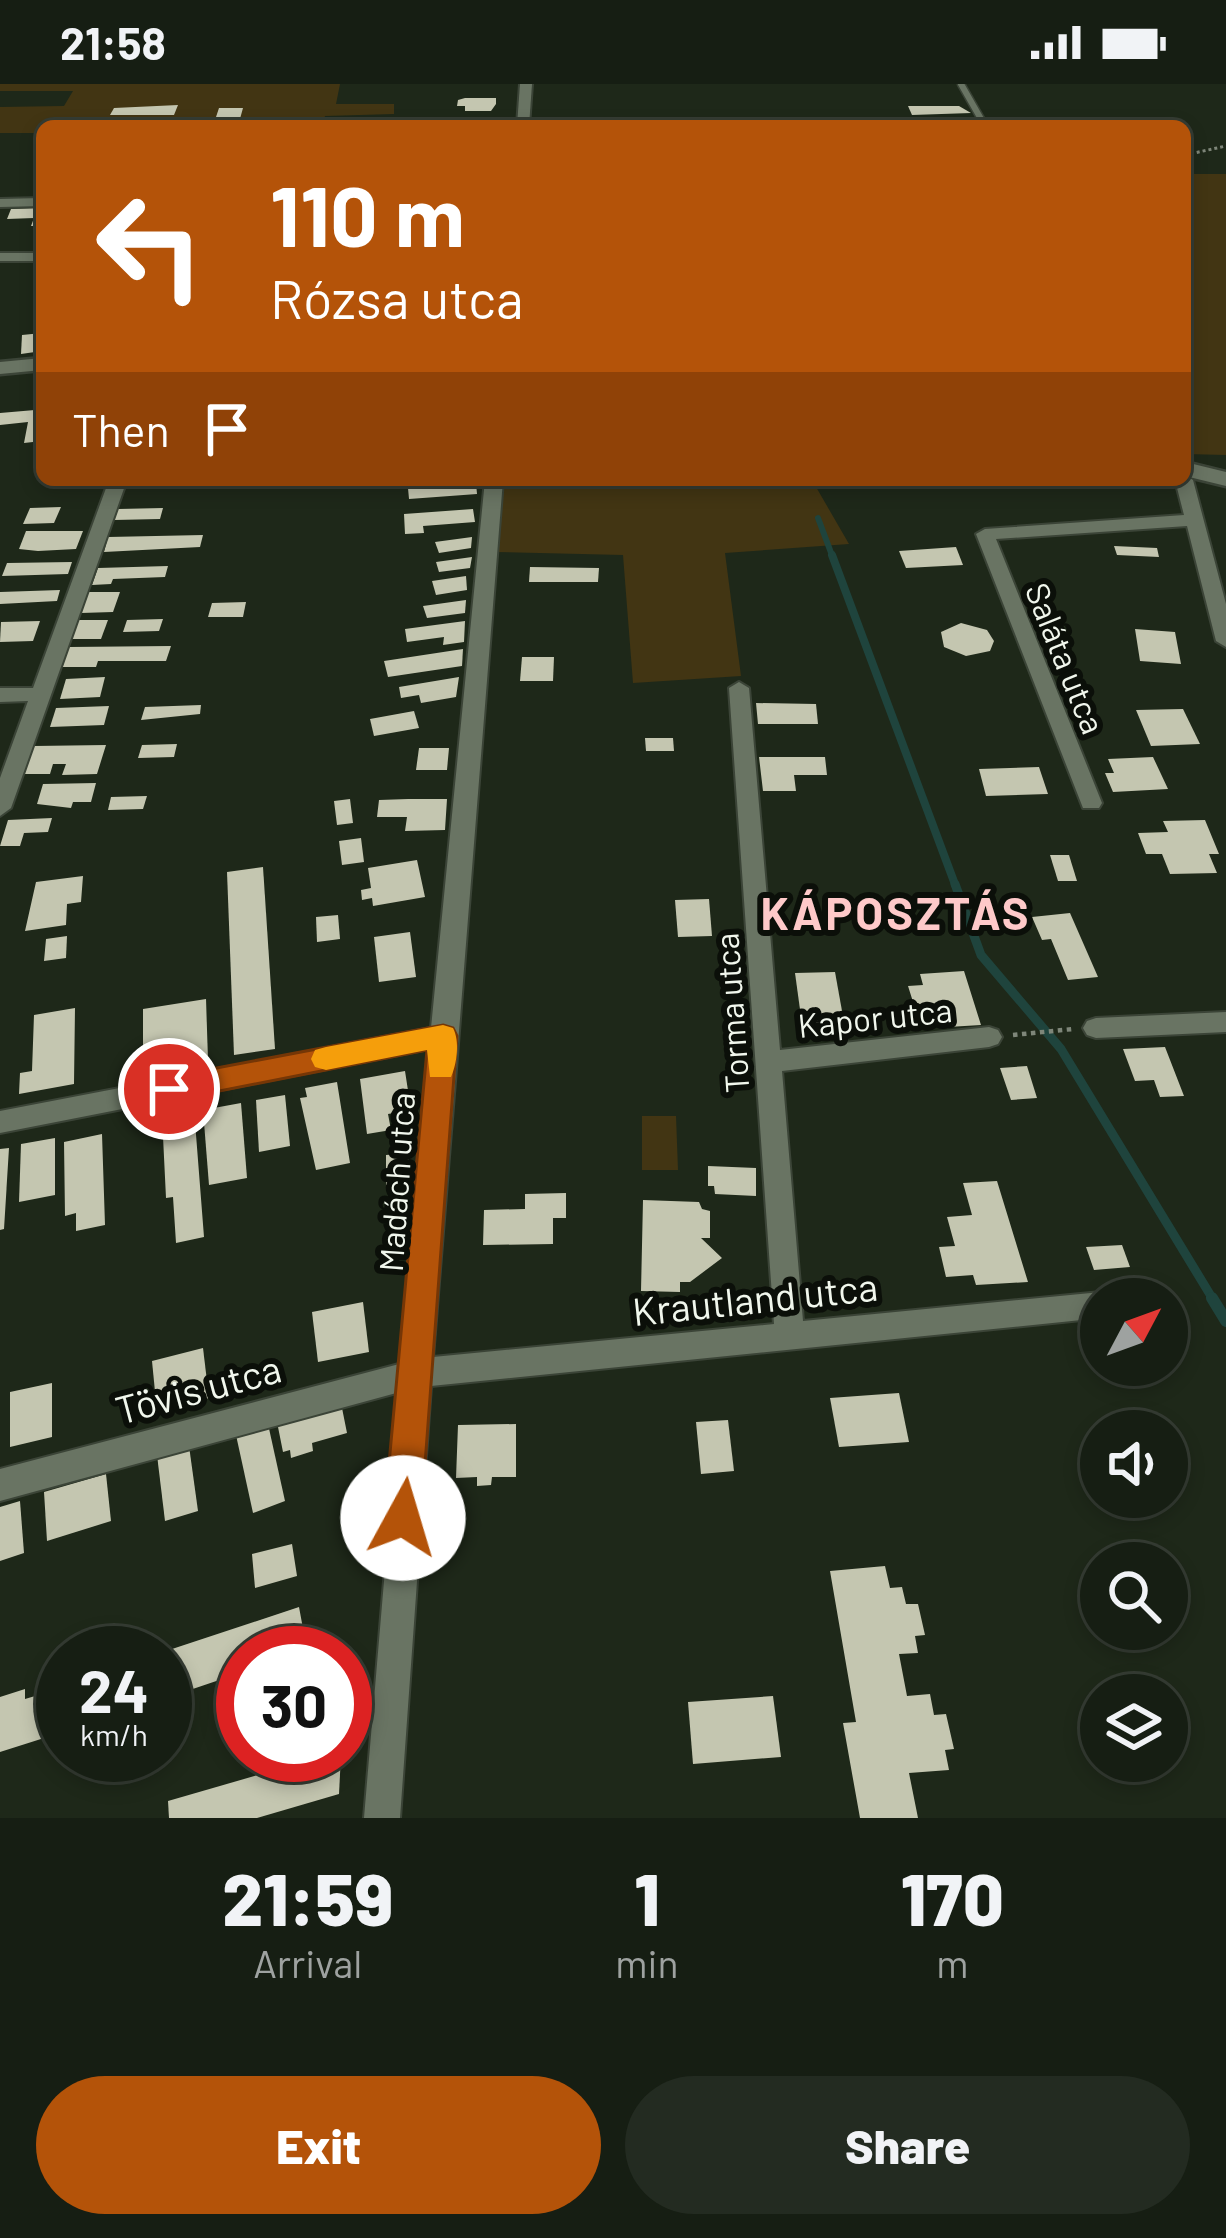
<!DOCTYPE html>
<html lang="en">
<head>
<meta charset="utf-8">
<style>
	:root { --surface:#161e13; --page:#232b21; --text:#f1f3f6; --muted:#9ea2a0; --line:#353c33; --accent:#b45309 }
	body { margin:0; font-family:Barlow,sans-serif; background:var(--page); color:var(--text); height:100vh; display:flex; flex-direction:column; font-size:45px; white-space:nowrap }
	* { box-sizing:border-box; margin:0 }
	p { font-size:39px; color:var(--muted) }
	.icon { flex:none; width:66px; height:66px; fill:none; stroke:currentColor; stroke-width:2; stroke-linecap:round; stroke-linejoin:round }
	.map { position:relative; height:1734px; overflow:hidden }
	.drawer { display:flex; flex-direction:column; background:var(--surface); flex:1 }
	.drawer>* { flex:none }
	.top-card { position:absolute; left:36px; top:36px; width:1155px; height:366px; border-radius:18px; box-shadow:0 6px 18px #0003,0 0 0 3px var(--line); background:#b45309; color:#fff; overflow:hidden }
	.needle { width:78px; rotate:49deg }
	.fabs { position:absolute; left:1080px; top:1194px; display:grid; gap:24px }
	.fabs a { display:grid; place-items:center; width:108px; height:108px; border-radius:50%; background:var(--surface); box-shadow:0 6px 18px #0003,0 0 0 3px var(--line); font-size:60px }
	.speed { position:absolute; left:36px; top:1542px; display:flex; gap:24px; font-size:60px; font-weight:700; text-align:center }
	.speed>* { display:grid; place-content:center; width:156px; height:156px; border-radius:50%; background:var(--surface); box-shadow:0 6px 18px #0003,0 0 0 3px var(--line); line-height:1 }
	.speed small { font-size:30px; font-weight:400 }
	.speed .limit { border:18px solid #d22; background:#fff; color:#111 }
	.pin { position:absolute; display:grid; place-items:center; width:102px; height:102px; color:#fff; margin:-51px; border:6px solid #fff; border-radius:50%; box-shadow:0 3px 12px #0007 }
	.me { position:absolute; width:132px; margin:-66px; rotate:6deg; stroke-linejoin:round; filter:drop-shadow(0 0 9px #0008) }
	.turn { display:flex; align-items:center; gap:42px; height:252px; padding:0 36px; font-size:54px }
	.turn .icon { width:156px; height:156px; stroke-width:2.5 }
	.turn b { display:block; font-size:84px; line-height:102px }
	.then { display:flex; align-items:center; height:114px; padding:0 36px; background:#0003; gap:24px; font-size:45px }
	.eta { display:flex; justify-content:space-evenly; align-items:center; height:204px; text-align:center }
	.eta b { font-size:72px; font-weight:800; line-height:84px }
	.action { display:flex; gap:24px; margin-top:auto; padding:24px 36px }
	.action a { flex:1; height:138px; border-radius:72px; background:var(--accent); color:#fff; font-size:48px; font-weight:800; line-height:138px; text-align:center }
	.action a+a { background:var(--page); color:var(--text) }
	.status { display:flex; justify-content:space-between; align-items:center; height:84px; padding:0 60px; background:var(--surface); direction:ltr }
	.status svg { height:33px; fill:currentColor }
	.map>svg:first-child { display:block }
	.green { fill:#423513 }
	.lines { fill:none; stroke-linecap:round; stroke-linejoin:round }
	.stream-far3 { stroke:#1f443d; stroke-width:6 }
	.stream-far2 { stroke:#1f443d; stroke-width:8 }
	.stream-far1 { stroke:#1f443d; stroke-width:9 }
	.stream { stroke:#1f443d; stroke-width:12 }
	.building { fill:#c4c6b0 }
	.service-casing { stroke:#3b4437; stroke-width:9 }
	.minor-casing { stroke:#3b4437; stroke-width:4 }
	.secondary-casing { stroke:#3b4437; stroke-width:5 }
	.path-far1 { stroke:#7e8679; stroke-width:3; stroke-dasharray:3 3; stroke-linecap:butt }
	.path { stroke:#7e8679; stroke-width:4.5; stroke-dasharray:4.5 4.5; stroke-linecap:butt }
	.service { stroke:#697463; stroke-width:6 }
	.minor { fill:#697463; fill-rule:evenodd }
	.secondary { fill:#697463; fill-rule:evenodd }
	.route { fill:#b45309; stroke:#753606; stroke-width:3 }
	.slow { fill:#f59e0b }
	.labels { text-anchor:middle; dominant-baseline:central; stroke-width:12; stroke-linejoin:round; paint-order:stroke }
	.street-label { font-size:33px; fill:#f1f7ed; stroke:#0b0f09 }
	.near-street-label { font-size:39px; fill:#f1f7ed; stroke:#0b0f09 }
	.district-label { font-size:45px; font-weight:bold; letter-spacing:3px; fill:#fec9c9; stroke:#0b0f09 }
</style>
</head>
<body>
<div class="status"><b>21:58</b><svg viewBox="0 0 49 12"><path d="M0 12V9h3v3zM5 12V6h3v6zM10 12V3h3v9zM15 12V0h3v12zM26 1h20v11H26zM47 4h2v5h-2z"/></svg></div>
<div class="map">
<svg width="1226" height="1734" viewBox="0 0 1226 1734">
	<rect width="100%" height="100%" fill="#1e2819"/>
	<g class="green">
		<polygon points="0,0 356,0 340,0 336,20 394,20 394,30 325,32 322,42 42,42 42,49 0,49 0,23 64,22 73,7 0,7"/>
		<polygon points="1185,90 1226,90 1226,371 1185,370"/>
		<polygon points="502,396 812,396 849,460 725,469 741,592 633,599 623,471 495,468"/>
		<polygon points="642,1032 676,1032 678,1086 642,1086"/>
	</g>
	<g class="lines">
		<polyline class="stream-far3" points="818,434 833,474"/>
		<polyline class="stream-far2" points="832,471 956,803"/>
		<polyline class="stream-far1" points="955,800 981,871 1061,965 1214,1217"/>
		<polyline class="stream" points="1212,1214 1226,1237"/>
	</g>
	<g class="building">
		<polygon points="465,14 496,14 496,20 491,27 465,27 465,22 457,22 458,16"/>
		<polygon points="178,21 174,31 110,31 114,24"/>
		<polygon points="908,22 959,22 971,29 912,31"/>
		<polygon points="219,24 243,24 238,42 206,42 208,36 215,36"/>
		<polygon points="42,124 42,142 31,142 34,134 7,135 11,125"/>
		<polygon points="42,249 42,267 21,270 22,251"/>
		<polygon points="35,326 34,339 42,338 42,357 24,359 28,338 0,341 0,329"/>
		<polygon points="476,399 477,410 409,415 408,404"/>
		<polygon points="61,423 54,439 23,440 30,424"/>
		<polygon points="163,424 160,435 114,436 118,425"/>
		<polygon points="473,425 475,438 423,442 424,449 405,450 404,430"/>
		<polygon points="26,447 83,447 76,465 38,467 19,465"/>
		<polygon points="203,451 200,463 104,468 108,453"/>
		<polygon points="472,453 471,464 439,469 435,458"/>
		<polygon points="1114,462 1157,464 1159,473 1117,471"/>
		<polygon points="956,463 963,481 906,484 899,467"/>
		<polygon points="472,473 470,484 439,488 436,478"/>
		<polygon points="72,478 68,490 2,492 7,479"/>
		<polygon points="168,482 165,493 113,495 111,500 92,501 98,484"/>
		<polygon points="530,483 599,484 598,498 529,498"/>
		<polygon points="466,492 467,506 436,511 432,497"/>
		<polygon points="60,506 57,517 0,520 0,508"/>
		<polygon points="88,508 120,508 113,528 81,529"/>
		<polygon points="466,516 465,529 427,534 423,522"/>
		<polygon points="246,518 243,533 208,533 212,519"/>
		<polygon points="163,535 159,547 123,548 127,536"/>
		<polygon points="77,536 108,536 101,555 70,555"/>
		<polygon points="40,537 33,557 0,558 1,538"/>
		<polygon points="465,537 464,558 443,561 444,553 407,558 405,545"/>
		<polygon points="961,539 987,546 994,557 990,567 966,572 944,563 941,548"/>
		<polygon points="1135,545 1175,548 1181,580 1140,577"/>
		<polygon points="171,562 166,577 98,577 96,583 61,583 69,563"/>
		<polygon points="463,565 462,582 388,593 384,577"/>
		<polygon points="522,573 554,573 553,597 520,597"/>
		<polygon points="105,593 100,613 60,615 66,595"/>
		<polygon points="459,593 456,613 421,619 419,611 401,614 399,603"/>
		<polygon points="756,619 816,620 818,640 758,640"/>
		<polygon points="201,621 200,630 141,636 145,623"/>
		<polygon points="109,622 104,641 50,643 56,624"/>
		<polygon points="1183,625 1200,660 1151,662 1136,626"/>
		<polygon points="414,627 419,644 374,652 370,635"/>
		<polygon points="645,654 673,654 674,667 646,667"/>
		<polygon points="177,660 174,673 138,674 142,661"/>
		<polygon points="106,661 97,690 62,691 66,680 53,680 50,690 24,690 34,662"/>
		<polygon points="419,664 449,664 447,686 416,686"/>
		<polygon points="759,673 825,673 827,691 794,691 796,707 763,707"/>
		<polygon points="1153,673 1168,705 1113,708 1105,689 1114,689 1108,675"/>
		<polygon points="1039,683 1048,710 986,712 979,685"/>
		<polygon points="96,699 91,718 73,718 71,724 37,720 43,700"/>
		<polygon points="147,712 143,725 108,726 111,713"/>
		<polygon points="350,715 353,739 337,741 334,717"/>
		<polygon points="408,715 447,715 445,746 405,747 407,733 377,733 379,716"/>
		<polygon points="52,734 48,748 24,749 20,762 0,762 8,736"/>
		<polygon points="1205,736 1219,770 1209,770 1217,789 1170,790 1162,770 1146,770 1138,749 1168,748 1163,737"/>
		<polygon points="361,754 364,778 342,781 339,757"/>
		<polygon points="1050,771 1069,771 1077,797 1058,797"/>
		<polygon points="417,776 425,813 373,822 372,814 362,816 361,806 371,804 368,784"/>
		<polygon points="263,783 275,965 234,971 227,788"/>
		<polygon points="83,792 81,818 67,820 66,841 25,847 36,798"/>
		<polygon points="709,815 712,852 678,853 675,816"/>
		<polygon points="1070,829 1098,893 1068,896 1051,855 1042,856 1032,833"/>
		<polygon points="338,831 340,855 317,858 316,833"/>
		<polygon points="410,848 416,893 379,898 374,853"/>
		<polygon points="67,852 66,874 44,877 46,855"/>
		<polygon points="964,887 981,941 948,943 941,920 914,921 908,902 923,901 920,890"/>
		<polygon points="835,888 844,938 802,940 795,889"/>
		<polygon points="206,915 208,976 143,987 143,925"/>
		<polygon points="75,924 74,1000 19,1010 20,989 32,987 34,931"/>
		<polygon points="1165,963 1184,1012 1160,1013 1154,996 1135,997 1123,965"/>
		<polygon points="1027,982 1037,1014 1011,1016 1000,984"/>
		<polygon points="405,987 411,1026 388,1030 391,1046 367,1050 360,995"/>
		<polygon points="337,998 350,1079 316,1086 300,1014 307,1013 305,1004"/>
		<polygon points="285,1011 290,1062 259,1068 256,1016"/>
		<polygon points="241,1019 247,1094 209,1101 203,1026"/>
		<polygon points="194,1025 204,1153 176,1159 173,1113 166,1114 162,1032"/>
		<polygon points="102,1050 105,1141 76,1147 76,1129 65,1132 64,1058"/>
		<polygon points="55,1054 55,1111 19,1118 21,1060"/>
		<polygon points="9,1064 4,1145 0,1146 0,1065"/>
		<polygon points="409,1069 409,1099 386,1101 386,1071"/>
		<polygon points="708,1082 756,1084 756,1112 715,1110 714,1102 708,1102"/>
		<polygon points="997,1097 1028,1198 976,1201 973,1191 946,1193 939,1163 955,1162 947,1133 972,1131 963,1099"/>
		<polygon points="566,1109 566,1134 553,1134 553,1160 483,1161 484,1126 525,1125 525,1110"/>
		<polygon points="643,1116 699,1118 702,1125 710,1127 710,1154 701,1154 722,1174 690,1198 680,1198 680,1208 641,1207"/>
		<polygon points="1122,1161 1130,1183 1094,1186 1086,1163"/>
		<polygon points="363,1218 369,1268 318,1278 312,1228"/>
		<polygon points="203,1264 209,1314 157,1328 152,1277"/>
		<polygon points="52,1299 52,1353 10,1363 10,1308"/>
		<polygon points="899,1309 909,1358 839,1363 830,1314"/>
		<polygon points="341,1319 347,1349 312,1359 313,1367 291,1374 290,1366 283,1368 277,1338"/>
		<polygon points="728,1336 734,1387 701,1390 696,1338"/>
		<polygon points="268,1340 285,1417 253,1429 236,1351"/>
		<polygon points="516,1340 516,1393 492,1393 491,1401 477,1402 477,1393 456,1394 458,1341"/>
		<polygon points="189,1362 198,1427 165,1437 157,1371"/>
		<polygon points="106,1390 111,1437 47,1457 44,1408"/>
		<polygon points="20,1417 24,1469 0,1477 0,1423"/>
		<polygon points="292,1460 297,1492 255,1504 252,1470"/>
		<polygon points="885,1482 890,1504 902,1503 906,1520 918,1520 925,1551 915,1552 918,1569 899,1570 907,1612 930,1610 934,1631 946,1630 954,1665 945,1666 949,1686 909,1689 918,1734 860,1734 843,1639 856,1638 830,1487"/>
		<polygon points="299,1523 307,1566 243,1569 243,1588 175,1611 169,1566"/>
		<polygon points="62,1604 63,1648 0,1668 0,1613 25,1605 25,1615"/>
		<polygon points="773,1612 781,1673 693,1680 688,1618"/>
		<polygon points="327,1671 341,1671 339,1710 257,1734 169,1734 168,1717"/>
	</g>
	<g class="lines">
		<defs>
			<polyline id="service" points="961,0 985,42"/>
			<g id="minor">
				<polygon points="520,0 532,0 529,42 517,42"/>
				<polygon points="42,114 42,122 0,123 0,115"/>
				<rect x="0" y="169" width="42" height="8"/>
				<polygon points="1185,391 1193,396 1226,520 1226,563 1216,557 1187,442 996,455 1102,719 1099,724 1083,724 976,450 985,445 1184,431 1175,396 1185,396"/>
				<polygon points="109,396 127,396 11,724 0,732 0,694 28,617 0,618 0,604 33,604"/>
				<polygon points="485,396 503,396 433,1273 774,1240 729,604 739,598 749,604 780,966 989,943 998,946 1002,953 998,960 989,963 782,987 803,1237 1101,1208 1113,1215 1101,1215 1101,1234 431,1302 400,1734 364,1734 400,1308 0,1417 0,1385 403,1279 429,965 0,1049 0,1027 431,944"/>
				<polygon points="1226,928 1226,948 1096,954 1087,951 1083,944 1087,937 1096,934"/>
			</g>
			<g id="secondary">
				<polygon points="42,274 42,286 0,290 0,278"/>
				<polygon points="1185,378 1226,388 1226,402 1185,392"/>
			</g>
		</defs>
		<use href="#service" class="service-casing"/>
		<use href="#minor" class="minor-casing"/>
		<use href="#secondary" class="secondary-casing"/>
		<polyline class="path-far1" points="1185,71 1226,62"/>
		<polyline class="path" points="1013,951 1073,945"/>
		<use href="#service" class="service"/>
		<use href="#minor" class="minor"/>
		<use href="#secondary" class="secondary"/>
	</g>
	<polygon class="route" points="443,941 453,944 457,952 421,1434 415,1447 403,1452 390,1447 384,1434 427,966 169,1017 159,1014 154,1005 159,997 169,993"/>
	<path class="slow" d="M 443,941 L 453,944 C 460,957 457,980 451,993 L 430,993 L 427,966 L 326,986 L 315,983 L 311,975 L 315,966 L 326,963 Z"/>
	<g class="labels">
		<g class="street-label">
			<text transform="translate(1066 574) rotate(68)">Saláta utca</text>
			<text transform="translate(731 929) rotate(-94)">Torma utca</text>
			<text transform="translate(875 933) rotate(-6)">Kapor utca</text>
			<text transform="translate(396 1098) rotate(-86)">Madách utca</text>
		</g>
		<g class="near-street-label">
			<text transform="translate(755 1214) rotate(-6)">Krautland utca</text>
			<text transform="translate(198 1304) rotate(-15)">Tövis utca</text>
		</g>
		<g class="district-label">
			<text x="896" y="828">KÁPOSZTÁS</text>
		</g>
	</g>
</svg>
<div class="fabs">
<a><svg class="needle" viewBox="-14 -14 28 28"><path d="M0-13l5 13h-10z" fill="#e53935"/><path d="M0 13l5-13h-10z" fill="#9ea2a0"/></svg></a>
<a><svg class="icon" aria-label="sound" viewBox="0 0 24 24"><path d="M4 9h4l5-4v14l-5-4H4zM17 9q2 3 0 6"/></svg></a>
<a><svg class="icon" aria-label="search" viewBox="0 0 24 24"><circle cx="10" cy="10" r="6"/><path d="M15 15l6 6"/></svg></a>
<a><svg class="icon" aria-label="layers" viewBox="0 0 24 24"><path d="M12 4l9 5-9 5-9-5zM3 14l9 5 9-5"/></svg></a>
</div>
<div class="speed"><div>24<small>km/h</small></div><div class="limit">30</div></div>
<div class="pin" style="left:169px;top:1005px;background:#d93025"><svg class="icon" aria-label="arrive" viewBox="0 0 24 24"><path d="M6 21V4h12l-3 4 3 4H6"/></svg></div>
<svg class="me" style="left:403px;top:1434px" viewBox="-20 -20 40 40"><circle r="19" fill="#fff"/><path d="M0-13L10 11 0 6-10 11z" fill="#b45309"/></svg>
<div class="top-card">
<div class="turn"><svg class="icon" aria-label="left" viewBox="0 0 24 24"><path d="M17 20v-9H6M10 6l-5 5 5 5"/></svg><div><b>110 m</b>Rózsa utca</div></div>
<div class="then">Then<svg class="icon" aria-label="arrive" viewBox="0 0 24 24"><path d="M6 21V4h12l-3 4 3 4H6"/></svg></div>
</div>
</div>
<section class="drawer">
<div class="eta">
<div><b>21:59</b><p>Arrival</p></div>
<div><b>1</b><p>min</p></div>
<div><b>170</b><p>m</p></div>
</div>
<div class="action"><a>Exit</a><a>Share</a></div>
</section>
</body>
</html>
